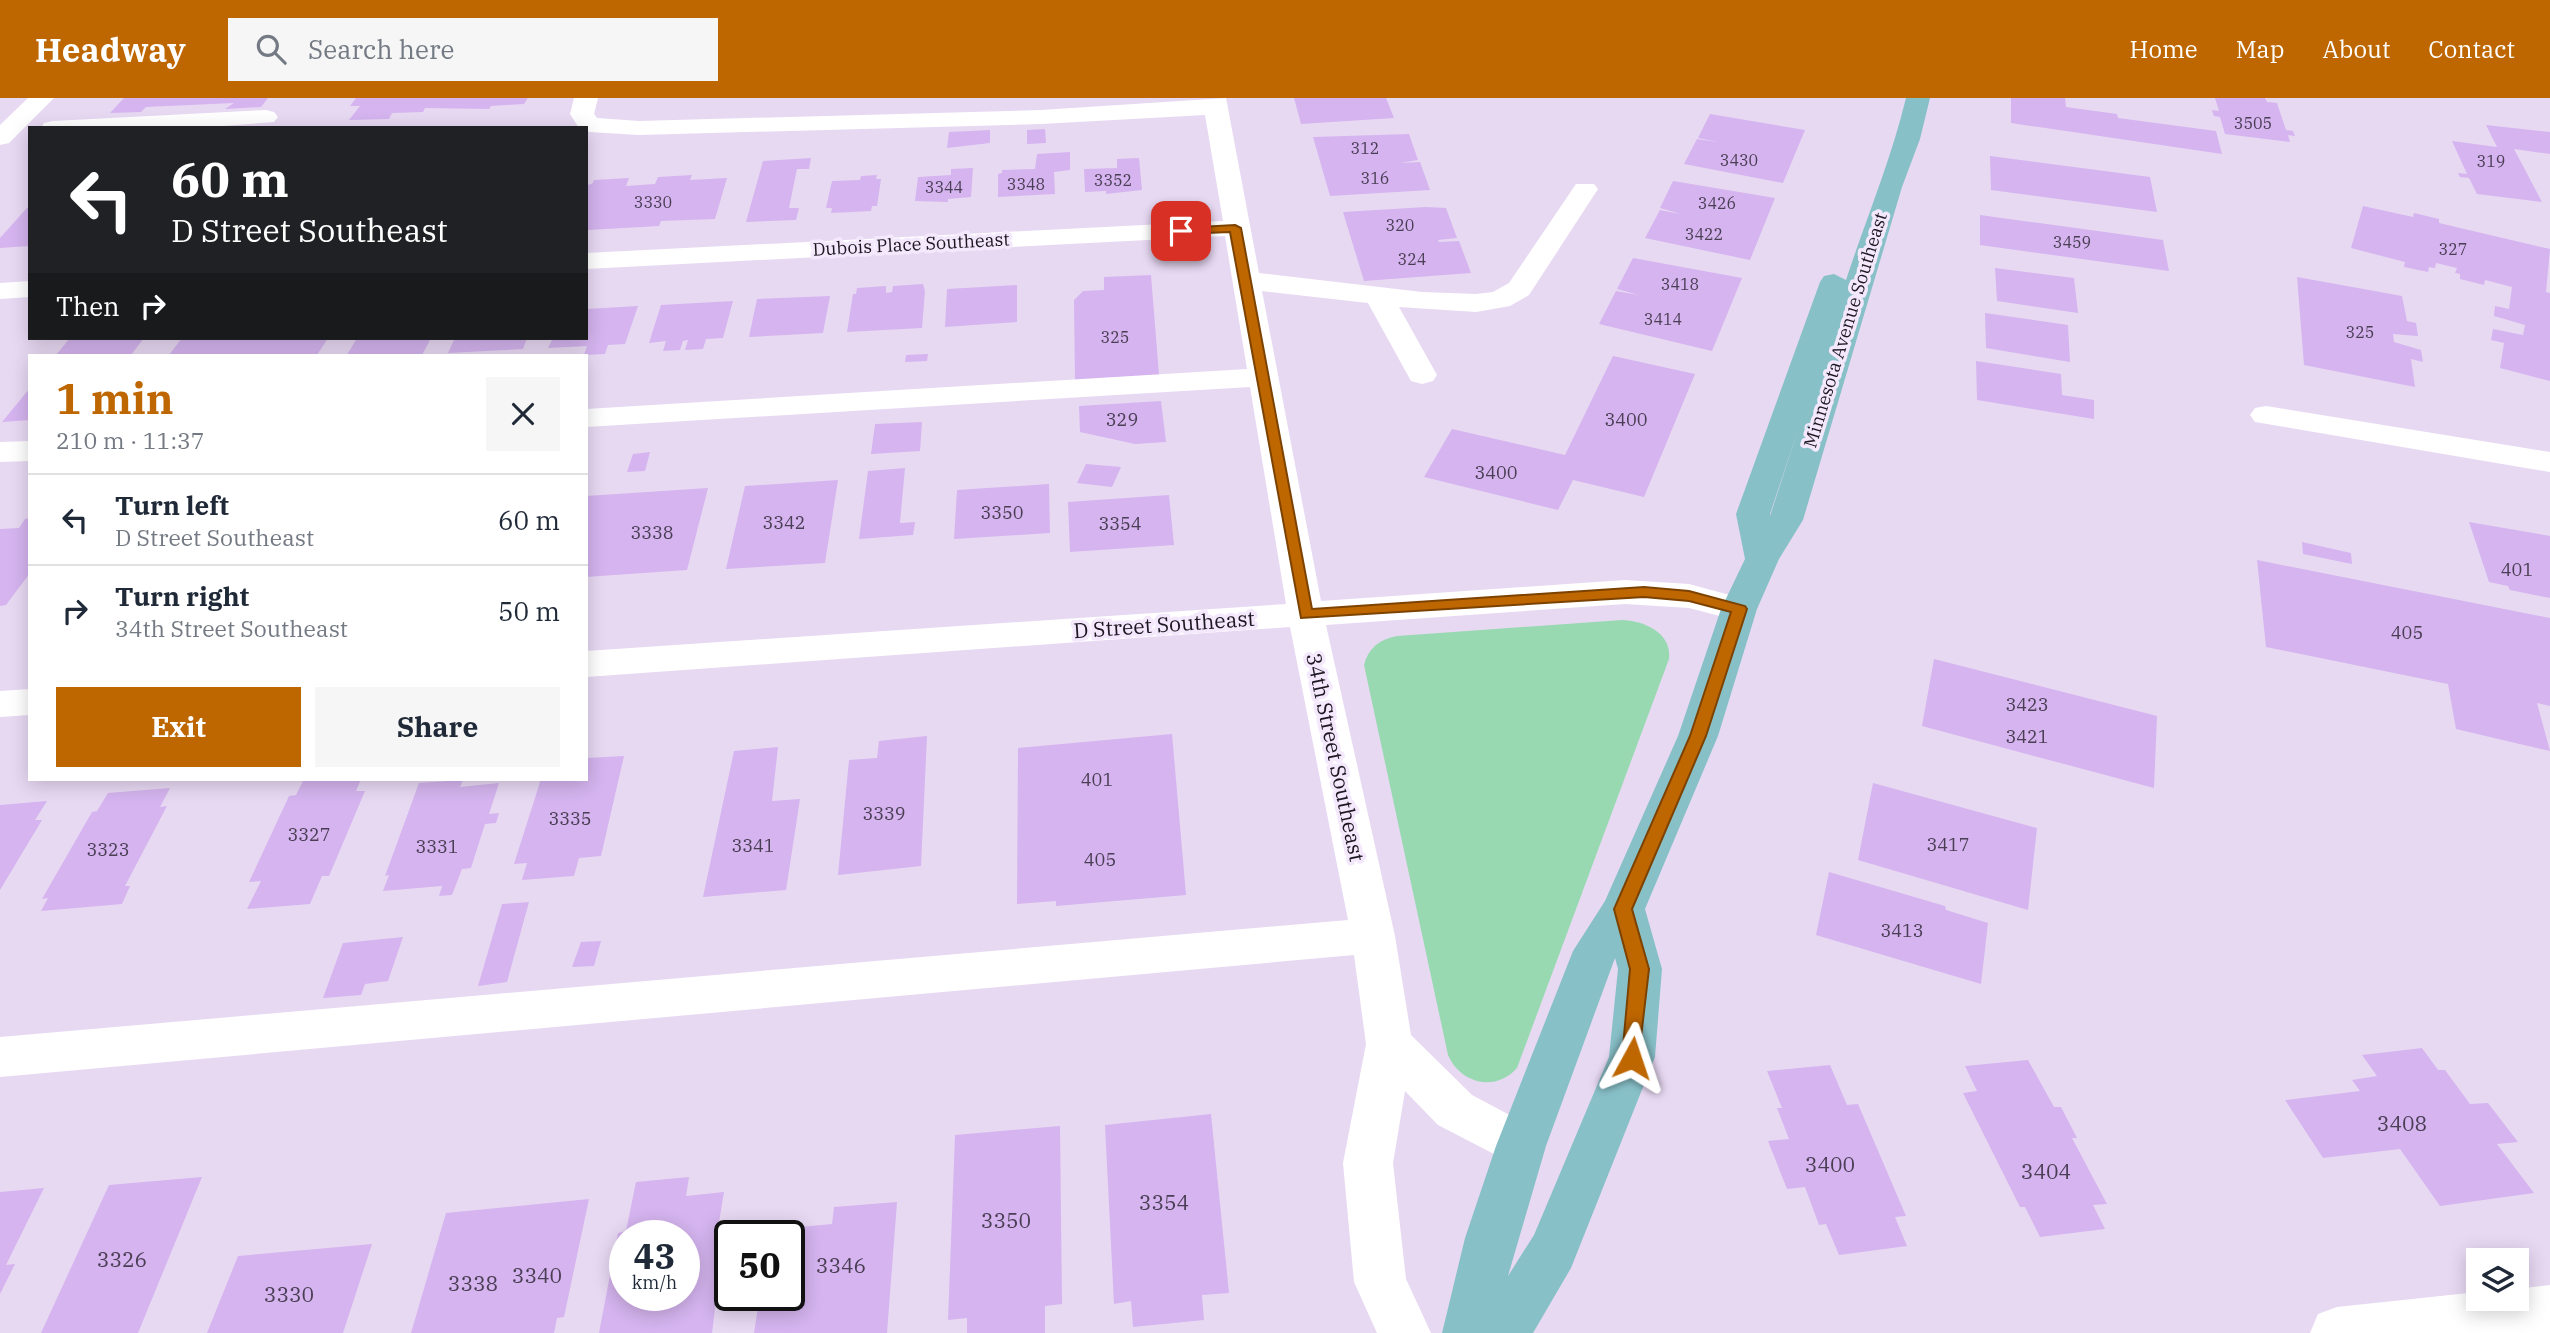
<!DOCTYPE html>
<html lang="en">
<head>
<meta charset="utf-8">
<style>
	:root { --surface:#fff; --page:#f6f6f7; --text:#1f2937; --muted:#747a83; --line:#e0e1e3; --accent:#be6600 }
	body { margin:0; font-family:"IBM Plex Serif",serif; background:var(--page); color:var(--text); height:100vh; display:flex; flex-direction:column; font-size:26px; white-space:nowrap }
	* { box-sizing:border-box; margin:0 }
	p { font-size:23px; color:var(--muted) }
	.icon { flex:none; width:38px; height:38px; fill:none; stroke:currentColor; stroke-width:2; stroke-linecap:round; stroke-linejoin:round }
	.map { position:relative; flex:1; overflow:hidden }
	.side { position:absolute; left:28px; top:256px; width:560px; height:427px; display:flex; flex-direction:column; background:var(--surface); border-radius:0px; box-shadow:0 4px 18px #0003 }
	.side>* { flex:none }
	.hud { position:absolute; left:28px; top:28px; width:560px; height:214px; border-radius:0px; box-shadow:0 4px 18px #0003; background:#202124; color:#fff; overflow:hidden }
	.tools { position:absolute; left:2466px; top:1150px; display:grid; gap:14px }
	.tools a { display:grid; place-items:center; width:63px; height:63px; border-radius:0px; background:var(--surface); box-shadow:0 4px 18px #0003; font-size:35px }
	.speed { position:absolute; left:609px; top:1122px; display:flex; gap:14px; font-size:35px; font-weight:700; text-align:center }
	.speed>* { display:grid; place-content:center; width:91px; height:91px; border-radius:50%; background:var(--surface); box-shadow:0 4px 18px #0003; line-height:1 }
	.speed small { font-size:18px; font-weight:400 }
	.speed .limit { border:4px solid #111; border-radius:10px; background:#fff; color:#111 }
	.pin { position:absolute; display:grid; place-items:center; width:60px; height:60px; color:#fff; margin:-30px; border-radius:14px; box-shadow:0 4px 10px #0006 }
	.me { position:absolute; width:77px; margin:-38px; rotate:5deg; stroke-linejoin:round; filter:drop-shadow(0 0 5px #0008) }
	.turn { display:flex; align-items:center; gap:24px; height:147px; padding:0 28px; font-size:32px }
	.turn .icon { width:91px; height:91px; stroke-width:2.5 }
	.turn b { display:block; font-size:49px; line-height:60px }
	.then { display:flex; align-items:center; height:66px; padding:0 28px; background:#0003; gap:14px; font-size:26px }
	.round { display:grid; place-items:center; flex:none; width:74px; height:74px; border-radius:0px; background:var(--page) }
	.overview { display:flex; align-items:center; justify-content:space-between; height:119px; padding:0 28px }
	h1 { font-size:42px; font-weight:800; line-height:52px; color:var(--accent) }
	.action { display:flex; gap:14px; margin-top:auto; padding:14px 28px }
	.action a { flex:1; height:80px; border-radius:0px; background:var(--accent); color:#fff; font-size:28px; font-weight:800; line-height:80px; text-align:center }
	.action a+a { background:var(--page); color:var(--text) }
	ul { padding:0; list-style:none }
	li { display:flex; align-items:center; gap:21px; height:91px; padding:0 28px; border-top:2px solid var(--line) }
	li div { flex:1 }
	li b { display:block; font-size:26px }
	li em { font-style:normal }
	header { display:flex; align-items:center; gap:42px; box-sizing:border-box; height:98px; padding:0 35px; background:var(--accent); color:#fff }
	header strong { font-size:33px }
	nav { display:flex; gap:38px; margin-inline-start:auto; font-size:24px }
	.search { width:490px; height:63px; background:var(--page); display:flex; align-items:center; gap:18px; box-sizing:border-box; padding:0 24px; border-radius:0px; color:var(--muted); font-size:26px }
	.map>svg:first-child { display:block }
	.green { fill:#99d9b2 }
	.building { fill:#d5b4ef; fill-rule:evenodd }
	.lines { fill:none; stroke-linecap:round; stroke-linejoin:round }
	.minor { fill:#fff; fill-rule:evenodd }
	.major { fill:#88c0c8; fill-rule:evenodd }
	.route { fill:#be6600; stroke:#7c4200; stroke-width:2 }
	.labels { text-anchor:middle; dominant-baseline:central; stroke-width:7; stroke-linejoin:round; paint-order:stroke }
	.far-number-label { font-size:16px; fill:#4a3e54 }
	.far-street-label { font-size:18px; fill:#1c1720; stroke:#f4e8fd }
	.number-label { font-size:18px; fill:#4a3e54 }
	.street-label { font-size:21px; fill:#1c1720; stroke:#f4e8fd }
	.near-number-label { font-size:21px; fill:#4a3e54 }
</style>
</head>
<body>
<header>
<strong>Headway</strong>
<div class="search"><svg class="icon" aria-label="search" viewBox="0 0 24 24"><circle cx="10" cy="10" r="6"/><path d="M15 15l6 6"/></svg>Search here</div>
<nav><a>Home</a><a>Map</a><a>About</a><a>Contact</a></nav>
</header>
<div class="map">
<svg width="2550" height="1235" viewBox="0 0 2550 1235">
	<rect width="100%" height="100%" fill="#e8d9f3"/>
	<path class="green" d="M 1622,522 C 1645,523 1672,535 1669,561 L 1517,970 C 1495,995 1460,985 1448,957 L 1364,567 C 1368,550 1380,541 1397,538 Z"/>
	<g class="building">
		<polygon points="124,0 268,0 261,9 225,11 234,5 146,9 141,14 110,15"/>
		<polygon points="356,0 528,0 524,6 491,8 489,11 425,10 423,14 392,15 389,21 349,22 360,8 350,8"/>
		<polygon points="1294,0 1386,0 1394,20 1301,26"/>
		<polygon points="2011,0 2065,0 2066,9 2117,16 2118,20 2216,33 2222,56 2011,25"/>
		<polygon points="2215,0 2265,0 2267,4 2277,5 2286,32 2293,33 2295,38 2288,37 2290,44 2225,36 2220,19 2214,18 2212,12 2219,13"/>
		<polygon points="1710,16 1805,32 1783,85 1684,66 1697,41 1718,44 1698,40"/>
		<polygon points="2486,27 2550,34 2550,56 2514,51 2542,104 2477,96 2469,80 2460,79 2458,75 2467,76 2452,43 2497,49"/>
		<polygon points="1045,31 1046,45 1027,46 1027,32"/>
		<polygon points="990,32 990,45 947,50 949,34"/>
		<polygon points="1409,36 1418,62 1400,65 1420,64 1430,92 1330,98 1313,39"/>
		<polygon points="1070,54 1070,72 1054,74 1055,96 998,99 998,76 1002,75 1002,72 1035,71 1037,56"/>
		<polygon points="1990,58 2150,79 2157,114 1991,92"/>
		<polygon points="811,60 809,71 797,71 789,110 799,110 796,122 746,124 763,63"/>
		<polygon points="1139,60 1142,92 1106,96 1106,93 1085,94 1084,71 1117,70 1117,61"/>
		<polygon points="973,70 971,99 948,101 948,104 915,103 918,79 951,77 951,71"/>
		<polygon points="692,77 690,82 727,80 715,121 661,123 659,128 588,132 586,87 592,86 594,82 629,80 626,88 655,86 658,79"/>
		<polygon points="877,77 876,81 881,81 877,108 872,108 871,113 831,115 832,110 826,110 832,83 860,82 861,78"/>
		<polygon points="1673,83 1775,100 1750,162 1645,140 1660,112 1681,116 1660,110"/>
		<polygon points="2363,108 2413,119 2414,115 2439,121 2439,125 2550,151 2546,194 2550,195 2550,283 2500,270 2504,245 2491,242 2493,231 2523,237 2525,227 2494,218 2495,208 2509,211 2512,189 2485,182 2484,187 2460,181 2460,176 2455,175 2457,170 2436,165 2435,170 2429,169 2428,174 2404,169 2405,164 2351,150"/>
		<polygon points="1426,109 1446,110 1457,140 1438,142 1439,144 1459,143 1471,175 1364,183 1343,114"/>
		<polygon points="27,110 30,110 30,148 0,150 0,140"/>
		<polygon points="1980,117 2163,142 2169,173 1980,147"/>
		<polygon points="1633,160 1742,180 1712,253 1599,226 1616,193 1639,197 1617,191"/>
		<polygon points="1995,170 2074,180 2078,215 1997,203"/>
		<polygon points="1151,177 1159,277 1075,282 1074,202 1083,193 1104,192 1104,179"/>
		<polygon points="2297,179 2402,198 2407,223 2416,225 2418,238 2393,236 2394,244 2421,252 2423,264 2411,261 2415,289 2304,267"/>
		<polygon points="923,186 925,193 922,230 847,234 853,196 856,196 857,190 886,188 886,195 892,194 893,188"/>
		<polygon points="1017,187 1017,224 945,229 947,191"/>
		<polygon points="830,198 823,235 749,239 757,201"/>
		<polygon points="733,203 723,240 706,241 703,251 685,252 688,242 683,243 680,252 663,253 666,243 649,245 661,207"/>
		<polygon points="638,208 625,246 608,247 605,256 584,257 587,248 548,250 553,240 586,240 586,211"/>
		<polygon points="1985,215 2068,227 2070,264 1986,250"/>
		<polygon points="70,240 144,240 131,257 56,257"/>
		<polygon points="182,240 328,240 317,257 169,257"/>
		<polygon points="357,240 431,240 422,257 347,257"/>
		<polygon points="455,240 527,240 523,251 448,255"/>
		<polygon points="928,256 927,263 905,264 906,257"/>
		<polygon points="1613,258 1695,276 1644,399 1573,382 1558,412 1424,379 1452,331 1565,357"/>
		<polygon points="1976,263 2061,276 2062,297 2094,302 2094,321 1977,302"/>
		<polygon points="30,290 30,322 2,324"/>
		<polygon points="1161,303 1166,344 1135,346 1080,334 1079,308"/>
		<polygon points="922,324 920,353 871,356 875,326"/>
		<polygon points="650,354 645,373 627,374 633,356"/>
		<polygon points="1086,366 1121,369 1112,389 1077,385"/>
		<polygon points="905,370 900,425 915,424 913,437 859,441 868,373"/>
		<polygon points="838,382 825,465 726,471 745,388"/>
		<polygon points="1049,386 1050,435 954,441 957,392"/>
		<polygon points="708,390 687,472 586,479 586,398"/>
		<polygon points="1169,397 1174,447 1070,454 1068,404"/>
		<polygon points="30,420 30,475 6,507 0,508 0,431 19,430 25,421"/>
		<polygon points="2469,424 2550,438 2550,500 2510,492 2508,488 2489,484"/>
		<polygon points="2302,444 2351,455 2352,466 2303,456"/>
		<polygon points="2257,462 2550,520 2550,608 2537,605 2550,653 2456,631 2448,586 2266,549"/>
		<polygon points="1934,561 2157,618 2154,690 1922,628"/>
		<polygon points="1172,636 1186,797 1056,808 1056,803 1017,806 1018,650"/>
		<polygon points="927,638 921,768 838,777 849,662 877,660 879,643"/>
		<polygon points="778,649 772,703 800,701 786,792 703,799 734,653"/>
		<polygon points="624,658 601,758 579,760 574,778 522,782 527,765 514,766 541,681 586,681 586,660"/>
		<polygon points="304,681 361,681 356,693 365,693 329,778 322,778 310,806 247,811 261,783 249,784 289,698 296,697"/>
		<polygon points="463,682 460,689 499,685 489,716 499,715 496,725 485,726 471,770 462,771 452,797 439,798 442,788 383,793 389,777 385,778 419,685"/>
		<polygon points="1873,685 2037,730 2028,812 1858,762"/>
		<polygon points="170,690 160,709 167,708 125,788 130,788 122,806 41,813 48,800 42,801 92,714 97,713 108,695"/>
		<polygon points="47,703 35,722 42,722 0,792 0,707"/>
		<polygon points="1829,774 1945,808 1946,812 1988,825 1981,886 1816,837"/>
		<polygon points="529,804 507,884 478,888 502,806"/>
		<polygon points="403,839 388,883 365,886 361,897 323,900 343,845"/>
		<polygon points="601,843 594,868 572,869 581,844"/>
		<polygon points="2422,950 2438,972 2445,972 2470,1006 2488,1005 2518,1044 2497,1046 2534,1095 2440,1108 2400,1051 2323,1060 2285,1002 2360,993 2352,982 2377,978 2362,957"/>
		<polygon points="2028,962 2054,1009 2061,1009 2077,1040 2072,1040 2107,1106 2093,1107 2105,1131 2040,1139 2025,1109 2020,1109 1963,995 1977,993 1965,968"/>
		<polygon points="1830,967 1847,1007 1858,1006 1906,1118 1895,1119 1907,1148 1839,1157 1826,1126 1819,1127 1805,1089 1787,1091 1768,1043 1789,1041 1777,1010 1782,1010 1767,973"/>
		<polygon points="1211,1016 1229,1195 1202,1197 1204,1222 1133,1229 1131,1203 1114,1206 1105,1027"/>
		<polygon points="1060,1028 1062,1206 1045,1208 1045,1235 967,1235 967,1220 948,1222 955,1037"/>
		<polygon points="202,1079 138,1235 41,1235 109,1087"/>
		<path d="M 689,1079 L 686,1098 L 724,1094 L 719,1124 L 726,1123 L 712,1235 L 599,1235 L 618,1135 L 626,1133 L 636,1084 ZM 625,1138 L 684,1138 L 684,1197 L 625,1197 Z"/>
		<polygon points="44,1090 6,1167 15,1166 0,1196 0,1094"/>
		<polygon points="589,1101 564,1219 557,1220 554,1235 411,1235 446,1115"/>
		<polygon points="897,1104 887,1235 754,1235 760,1197 789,1197 789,1138 768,1138 769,1132 832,1126 834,1109"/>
		<polygon points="372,1146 343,1235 207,1235 238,1158"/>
	</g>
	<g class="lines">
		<g class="minor">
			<polygon points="28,0 54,0 9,45 0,47 0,27"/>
			<polygon points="574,0 598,0 594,16 597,20 639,23 1041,12 1226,0 1259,175 1422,194 1476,196 1493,194 1509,185 1576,86 1594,86 1598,91 1529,197 1510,208 1476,214 1399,209 1437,277 1433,283 1422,286 1411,283 1368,205 1262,193 1321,503 1625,482 1689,486 1752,503 1757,511 1752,519 1739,523 1689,510 1625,506 1326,527 1395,838 1411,937 1472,997 1538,1032 1546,1048 1538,1064 1521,1070 1438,1027 1405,993 1393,1065 1406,1181 1431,1235 1377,1235 1354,1184 1343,1065 1366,946 1354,857 0,979 0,939 1348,822 1290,529 586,579 586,553 1286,506 1250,289 586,329 586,311 1247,271 1225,138 586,171 586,155 1223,123 1205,17 1041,26 639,37 589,34 586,30 579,30 570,16"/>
			<polygon points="266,12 274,14 278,19 274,24 197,30 41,30 44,25 53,23"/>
			<polygon points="30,183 30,199 0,201 0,185"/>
			<polygon points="2266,308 2550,354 2550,374 2255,324 2250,317 2255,310"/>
			<polygon points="30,343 30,363 0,364 0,344"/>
			<polygon points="30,591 30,617 0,619 0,593"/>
			<polygon points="2550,1187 2550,1235 2310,1235 2318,1216 2337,1209 2478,1194 2478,1200 2516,1200 2516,1191"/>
		</g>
		<path class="major" d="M 1906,0 L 1930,0 L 1920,41 L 1902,89 L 1803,422 L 1779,461 L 1757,511 L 1718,638 L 1645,811 L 1662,871 L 1655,959 L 1571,1170 L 1533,1235 L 1442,1235 L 1465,1140 L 1496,1048 L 1573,853 L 1605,803 L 1678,638 L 1721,511 L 1745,461 L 1736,416 L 1820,184 L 1824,178 L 1834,176 L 1846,182 C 1866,121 1891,62 1906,0 ZM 1798,332 L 1770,418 L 1770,416 ZM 1615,860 L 1618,871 L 1609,959 L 1534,1137 L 1508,1178 L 1546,1048 Z"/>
	</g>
	<polygon class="route" points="1235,127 1241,130 1312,511 1644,489 1689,493 1745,508 1747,511 1706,638 1632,811 1649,871 1638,965 1625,965 1622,960 1630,871 1614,811 1690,638 1731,514 1689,503 1644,499 1301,520 1230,134 1181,136 1176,133 1181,130"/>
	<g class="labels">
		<g class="far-number-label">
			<text x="2253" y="25">3505</text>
			<text x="1365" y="50">312</text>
			<text x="1739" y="62">3430</text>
			<text x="2491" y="63">319</text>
			<text x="1375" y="80">316</text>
			<text x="1113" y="82">3352</text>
			<text x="1026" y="86">3348</text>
			<text x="944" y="89">3344</text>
			<text x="653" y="104">3330</text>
			<text x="1717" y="105">3426</text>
			<text x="1400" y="127">320</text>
			<text x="1704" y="136">3422</text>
			<text x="2072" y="144">3459</text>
			<text x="2453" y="151">327</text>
			<text x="1412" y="161">324</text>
			<text x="1680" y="186">3418</text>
			<text x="1663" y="221">3414</text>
			<text x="2360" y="234">325</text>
			<text x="1115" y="239">325</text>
		</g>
		<g class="far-street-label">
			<text transform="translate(911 146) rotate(-3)">Dubois Place Southeast</text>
			<text transform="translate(1845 232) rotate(-73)">Minnesota Avenue Southeast</text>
		</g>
		<g class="number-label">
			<text x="1122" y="321">329</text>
			<text x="1626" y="321">3400</text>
			<text x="1496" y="374">3400</text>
			<text x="1002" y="414">3350</text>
			<text x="784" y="424">3342</text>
			<text x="1120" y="425">3354</text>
			<text x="652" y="434">3338</text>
			<text x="2517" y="471">401</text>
			<text x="2407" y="534">405</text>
			<text x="2027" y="606">3423</text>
			<text x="2027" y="638">3421</text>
			<text x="1097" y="681">401</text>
			<text x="884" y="715">3339</text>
			<text x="570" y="720">3335</text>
			<text x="309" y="736">3327</text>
			<text x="1948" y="746">3417</text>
			<text x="753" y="747">3341</text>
			<text x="437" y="748">3331</text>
			<text x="108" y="751">3323</text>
			<text x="1100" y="761">405</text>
			<text x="1902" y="832">3413</text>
		</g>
		<g class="street-label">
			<text transform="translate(1164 526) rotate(-4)">D Street Southeast</text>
			<text transform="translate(1336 659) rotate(78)">34th Street Southeast</text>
		</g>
		<g class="near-number-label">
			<text x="2402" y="1025">3408</text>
			<text x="1830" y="1066">3400</text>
			<text x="2046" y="1073">3404</text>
			<text x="1164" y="1104">3354</text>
			<text x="1006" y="1122">3350</text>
			<text x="122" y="1161">3326</text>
			<text x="841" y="1167">3346</text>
			<text x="537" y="1177">3340</text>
			<text x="473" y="1185">3338</text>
			<text x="289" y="1196">3330</text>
		</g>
	</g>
</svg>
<div class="tools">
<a><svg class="icon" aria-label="layers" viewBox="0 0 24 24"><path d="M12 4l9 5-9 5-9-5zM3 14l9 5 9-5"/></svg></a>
</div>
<div class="speed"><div>43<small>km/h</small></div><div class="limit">50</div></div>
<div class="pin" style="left:1181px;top:133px;background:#d93025"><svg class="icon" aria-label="arrive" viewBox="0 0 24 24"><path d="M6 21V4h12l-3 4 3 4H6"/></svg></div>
<svg class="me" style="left:1632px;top:960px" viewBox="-20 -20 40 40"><path d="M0-17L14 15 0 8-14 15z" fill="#be6600" stroke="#fff" stroke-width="4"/></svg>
<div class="hud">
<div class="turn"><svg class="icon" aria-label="left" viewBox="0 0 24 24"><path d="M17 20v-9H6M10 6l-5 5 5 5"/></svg><div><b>60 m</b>D Street Southeast</div></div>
<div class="then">Then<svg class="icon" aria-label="right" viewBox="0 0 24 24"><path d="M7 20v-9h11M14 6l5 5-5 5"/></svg></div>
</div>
<section class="side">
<div class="overview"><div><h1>1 min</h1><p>210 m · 11:37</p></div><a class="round"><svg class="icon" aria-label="close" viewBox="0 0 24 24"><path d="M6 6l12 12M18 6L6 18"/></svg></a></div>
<ul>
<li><svg class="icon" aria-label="left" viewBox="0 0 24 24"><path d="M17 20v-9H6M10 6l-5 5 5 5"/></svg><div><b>Turn left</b><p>D Street Southeast</p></div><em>60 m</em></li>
<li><svg class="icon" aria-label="right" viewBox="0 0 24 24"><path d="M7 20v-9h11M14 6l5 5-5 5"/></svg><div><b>Turn right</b><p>34th Street Southeast</p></div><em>50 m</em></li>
</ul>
<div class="action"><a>Exit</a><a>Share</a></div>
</section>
</div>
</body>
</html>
